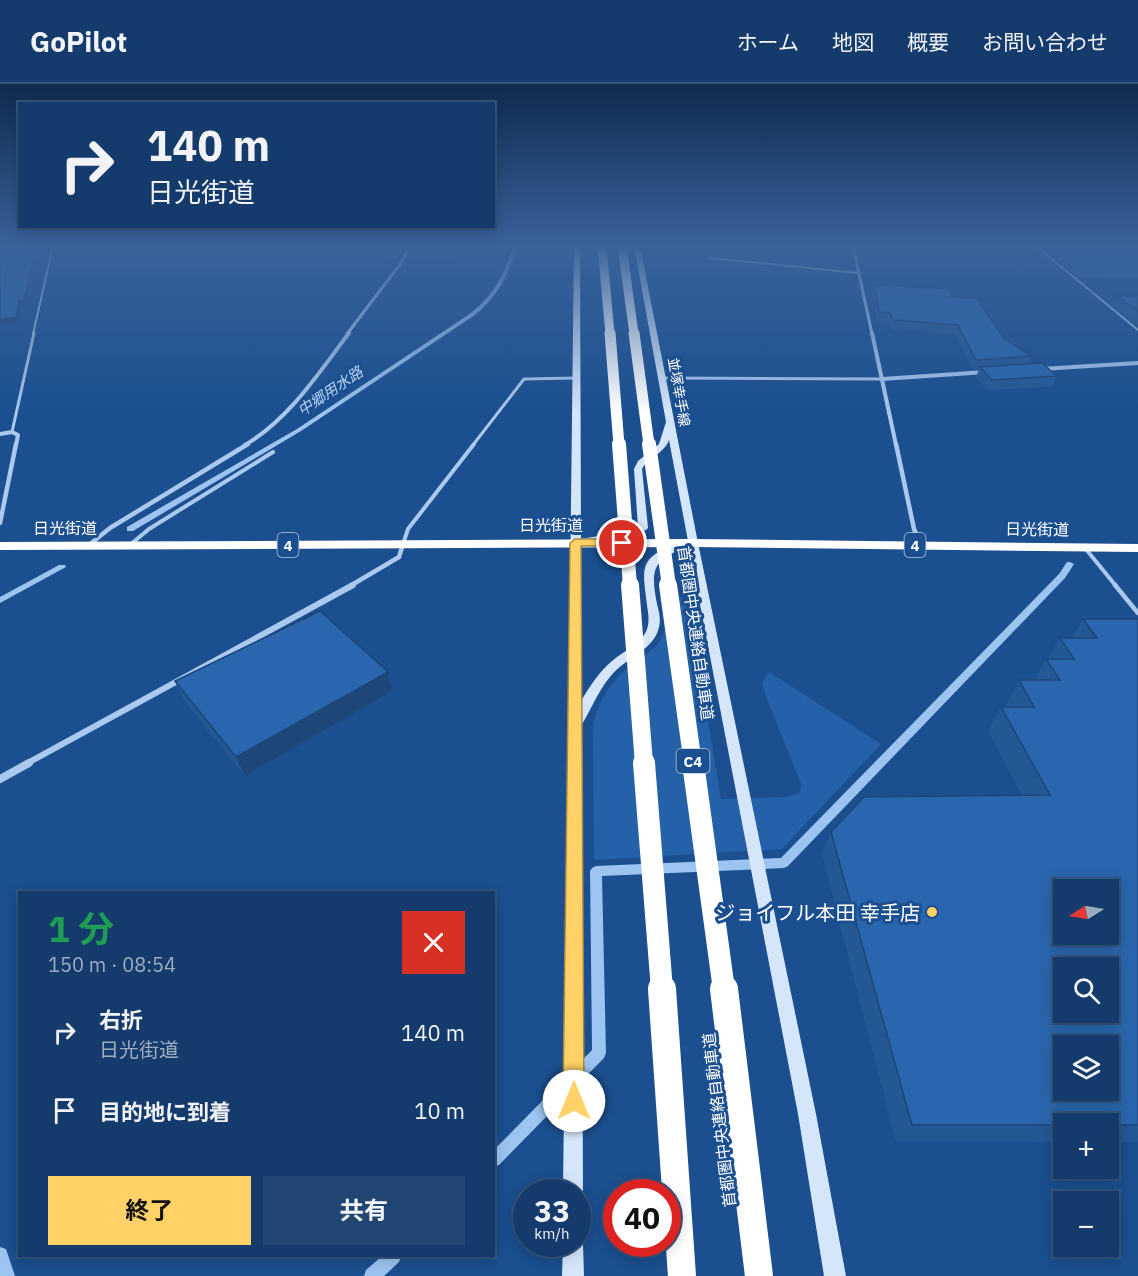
<!DOCTYPE html>
<html lang="ja">
<head>
<meta charset="utf-8">
<style>
	:root { --surface:#143b6b; --page:#214673; --text:#f1f3f6; --muted:#9dadc1; --line:#33557e; --accent:#ffd166 }
	body { margin:0; font-family:"IBM Plex Sans","Noto Sans JP",sans-serif; background:var(--page); color:var(--text); height:100vh; display:flex; flex-direction:column; font-size:22px; white-space:nowrap }
	* { box-sizing:border-box; margin:0 }
	p { font-size:20px; color:var(--muted) }
	.icon { flex:none; width:33px; height:33px; fill:none; stroke:currentColor; stroke-width:2; stroke-linecap:round; stroke-linejoin:round }
	.map { position:relative; flex:1; overflow:hidden }
	.details { position:absolute; left:18px; top:807px; width:477px; height:366px; display:flex; flex-direction:column; background:var(--surface); border-radius:0px; box-shadow:0 3px 15px #0003,0 0 0 2px var(--line) }
	.details>* { flex:none }
	.top-card { position:absolute; left:18px; top:18px; width:477px; height:126px; border-radius:0px; box-shadow:0 3px 15px #0003,0 0 0 2px var(--line); background:#143b6b; color:var(--text); overflow:hidden }
	.needle { width:39px; rotate:259deg }
	.controls { position:absolute; left:1053px; top:795px; display:grid; gap:12px }
	.controls a { display:grid; place-items:center; width:66px; height:66px; border-radius:0px; background:var(--surface); box-shadow:0 3px 15px #0003,0 0 0 2px var(--line); font-size:30px }
	.speed { position:absolute; left:513px; top:1095px; display:flex; gap:12px; font-size:30px; font-weight:700; text-align:center }
	.speed>* { display:grid; place-content:center; width:78px; height:78px; border-radius:50%; background:var(--surface); box-shadow:0 3px 15px #0003,0 0 0 2px var(--line); line-height:1 }
	.speed small { font-size:15px; font-weight:400 }
	.speed .limit { border:9px solid #d22; background:#fff; color:#111 }
	.pin { position:absolute; display:grid; place-items:center; width:51px; height:51px; color:#fff; margin:-26px; border:3px solid #fff; border-radius:50%; box-shadow:0 2px 6px #0007 }
	.me { position:absolute; width:66px; margin:-33px; rotate:0deg; stroke-linejoin:round; filter:drop-shadow(0 0 4px #0008) }
	.turn { display:flex; align-items:center; gap:21px; height:126px; padding:0 30px; font-size:27px }
	.turn .icon { width:78px; height:78px; stroke-width:2.5 }
	.turn b { display:block; font-size:42px; line-height:51px }
	.round { display:grid; place-items:center; flex:none; width:63px; height:63px; border-radius:0px; background:var(--page) }
	.overview { display:flex; align-items:center; justify-content:space-between; height:102px; padding:0 30px }
	h1 { font-size:36px; font-weight:700; line-height:45px; color:#1e9e55 }
	.action { display:flex; gap:12px; margin-top:auto; padding:12px 30px }
	.action a { flex:1; height:69px; border-radius:0px; background:var(--accent); color:#111; font-size:24px; font-weight:700; line-height:69px; text-align:center }
	.action a+a { background:var(--page); color:var(--text) }
	ul { padding:0; list-style:none }
	li { display:flex; align-items:center; gap:18px; height:78px; padding:0 30px }
	li div { flex:1 }
	li b { display:block; font-size:22px }
	li em { font-style:normal }
	header { display:flex; align-items:center; gap:36px; box-sizing:border-box; height:84px; padding:0 30px; background:var(--surface); border-bottom:2px solid var(--line) }
	header strong { font-size:28px }
	nav { display:flex; gap:33px; margin-inline-start:auto; font-size:21px }
	.map>svg:first-child { display:block }
	.green { fill:#2461a8 }
	.lines { fill:none; stroke-linecap:round; stroke-linejoin:round }
	.stream { fill:#9cc4f0; fill-rule:evenodd }
	.lane-far3 { stroke:#a9c9ee; stroke-width:2 }
	.lane-far2 { stroke:#a9c9ee; stroke-width:3 }
	.lane-far1 { stroke:#a9c9ee; stroke-width:4 }
	.lane { stroke:#a9c9ee; stroke-width:4.5 }
	.street-far4 { stroke:#a9c9ee; stroke-width:3 }
	.street-far3 { stroke:#a9c9ee; stroke-width:4 }
	.street-far2 { stroke:#a9c9ee; stroke-width:4.5 }
	.street-far1 { stroke:#a9c9ee; stroke-width:6 }
	.street { stroke:#a9c9ee; stroke-width:8 }
	.secondary { fill:#d6e6fa; fill-rule:evenodd }
	.highway { fill:#fff; fill-rule:evenodd }
	.highway-bridge-far5 { stroke:#fff; stroke-width:9 }
	.highway-bridge-far4 { stroke:#fff; stroke-width:11 }
	.highway-bridge-far3 { stroke:#fff; stroke-width:14 }
	.highway-bridge-far2 { stroke:#fff; stroke-width:18 }
	.highway-bridge-far1 { stroke:#fff; stroke-width:22 }
	.highway-bridge { stroke:#fff; stroke-width:28 }
	.wall { fill:#245895 }
	.shaded-wall { fill:#1d4779 }
	.building { fill:#2a66ad; stroke:#1d4779; stroke-width:1.5; fill-rule:evenodd }
	.route { fill:#ffd166; stroke:#a68842; stroke-width:1.5 }
	.poi-dot { fill:#ffd166; stroke:#1b4f8f; stroke-width:2 }
	.labels { text-anchor:middle; dominant-baseline:central; stroke-width:6; stroke-linejoin:round; paint-order:stroke }
	.far-street-label { font-size:14px; fill:#fff; stroke:#1b4f8f }
	.far-water-label { font-size:15px; font-style:italic; fill:#b5d3f5; stroke:#1b4f8f }
	.shield { fill:#1b4f8f; stroke:#bbcadd; stroke-width:1.5 }
	.shield-label { font-size:15px; font-weight:bold; fill:#fff }
	.street-label { font-size:16px; fill:#fff; stroke:#1b4f8f }
	.near-poi-label { font-size:20px; fill:#fff; stroke:#1b4f8f; text-anchor:end }
</style>
</head>
<body>
<header>
<strong>GoPilot</strong>
<nav><a>ホーム</a><a>地図</a><a>概要</a><a>お問い合わせ</a></nav>
</header>
<div class="map">
<svg width="1138" height="1192" viewBox="0 0 1138 1192">
	<rect width="100%" height="100%" fill="#1b4f8f"/>
	<g class="green">
		<polygon points="1041,162 1136,162 1138,164 1138,194 1078,193"/>
		<path d="M 682,513 L 688,525 L 693,549 L 721,715 L 785,713 L 800,709 L 801,700 L 765,610 L 762,598 L 769,588 L 881,660 L 782,765 L 594,776 L 593,643 C 597,623 604,608 618,593 C 630,579 660,567 664,547 C 665,537 661,523 660,514 Z"/>
	</g>
	<g class="lines">
		<g class="stream">
			<path d="M 513,162 L 517,162 C 508,193 499,210 475,231 L 301,347 L 133,447 L 127,447 L 127,443 L 297,345 L 471,229 C 495,209 504,192 513,162 Z"/>
			<polygon points="1067,478 1070,478 1074,480 1065,494 788,782 784,784 602,792 606,969 604,974 499,1081 494,1083 494,1066 592,966 590,787 592,784 596,782 781,774 1059,490"/>
			<polygon points="59,481 65,481 66,483 0,519 0,513"/>
			<polygon points="0,1163 6,1165 15,1192 0,1192"/>
			<polygon points="382,1172 401,1172 399,1178 384,1192 364,1192 366,1186"/>
		</g>
		<g class="lane-far3">
			<polyline points="1036,162 1138,246"/>
			<polyline points="709,174 858,189"/>
			<polyline points="33,250 53,162"/>
		</g>
		<g class="lane-far2">
			<polyline points="663,294 882,295"/>
			<polyline points="12,348 34,249"/>
			<polyline points="473,361 524,295 576,294"/>
		</g>
		<g class="lane-far1">
			<polyline points="131,460 149,445 273,368"/>
			<polyline points="403,460 408,445 474,360"/>
			<polyline points="1085,464 1116,502"/>
		</g>
		<polyline class="lane" points="1115,501 1138,529"/>
		<g class="street-far4">
			<polyline points="853,162 872,250"/>
			<polyline points="0,174 4,162"/>
			<polyline points="347,250 401,179 410,162"/>
		</g>
		<g class="street-far3">
			<polyline points="872,249 896,361"/>
			<polyline points="1041,285 1138,279"/>
			<polyline points="882,295 986,288"/>
			<polyline points="0,350 12,348 18,351 16,361"/>
			<path d="M 245,361 C 289,335 318,290 349,249"/>
		</g>
		<g class="street-far2">
			<polyline points="896,360 914,445 921,461"/>
			<polyline points="0,439 16,360"/>
			<polyline points="89,461 110,444 248,360"/>
			<polyline points="350,502 399,473 403,460"/>
		</g>
		<polyline class="street-far1" points="26,680 353,501"/>
		<polyline class="street" points="0,695 29,679"/>
		<g class="secondary">
			<path d="M 574,162 L 580,162 L 581,455 L 628,447 L 638,443 L 634,385 L 638,377 L 659,360 L 666,338 L 634,162 L 640,162 L 698,459 L 816,1030 L 846,1192 L 824,1192 L 798,1030 L 689,463 C 653,474 650,485 657,520 C 659,527 661,536 659,543 C 655,562 635,571 621,582 C 601,598 594,621 581,642 L 583,1108 L 580,1115 L 578,1116 L 578,1108 L 563,1108 ZM 669,356 L 688,457 C 636,472 642,481 648,528 C 649,536 649,544 644,551 C 637,562 622,568 612,577 C 599,588 590,602 581,617 L 581,461 L 630,453 L 646,446 L 648,444 L 642,385 C 649,372 664,370 669,356 Z"/>
			<polygon points="578,1151 580,1153 583,1160 584,1192 562,1192 563,1160 578,1160"/>
		</g>
		<polygon class="highway" points="693,455 1138,460 1138,468 693,463 0,466 0,458"/>
		<g class="highway-bridge-far5">
			<polyline points="602,162 610,250"/>
			<polyline points="622,162 634,250"/>
		</g>
		<g class="highway-bridge-far4">
			<polyline points="610,249 619,361"/>
			<polyline points="634,249 649,361"/>
		</g>
		<g class="highway-bridge-far3">
			<polyline points="619,360 630,502"/>
			<polyline points="649,360 669,502"/>
		</g>
		<g class="highway-bridge-far2">
			<polyline points="630,501 644,680"/>
			<polyline points="668,501 693,680"/>
		</g>
		<g class="highway-bridge-far1">
			<polyline points="644,679 662,906"/>
			<polyline points="693,679 724,906"/>
		</g>
		<g class="highway-bridge">
			<polyline points="662,905 682,1192"/>
			<polyline points="724,905 759,1192"/>
		</g>
	</g>
	<g class="wall">
		<polygon points="406,162 400,173 344,172 342,163"/>
		<polygon points="408,162 462,162 456,174 409,173 407,164"/>
		<polygon points="874,201 951,213 1031,272 1028,280 1057,292 1052,303 988,306 976,293 979,285 972,285 955,250 891,245 888,238 877,237 872,209"/>
		<polygon points="1118,212 1138,212 1138,241 1114,222"/>
		<polygon points="1083,535 1138,535 1138,1058 1108,1058 1108,1040 1064,1040 1064,1058 896,1058 822,771 831,748 1022,712 988,647 1001,623 1007,623 1006,621 1019,596 1034,596 1046,575 1048,575 1060,554 1072,554"/>
		<polygon points="388,588 392,607 245,692 184,617 175,597"/>
	</g>
	<g class="shaded-wall">
		<polygon points="42,162 45,162 41,179 38,179 34,187 26,221 22,222 18,239 0,241 0,235 32,182"/>
		<polygon points="400,162 406,162 400,173 399,164"/>
		<polygon points="457,162 462,162 456,174 455,165"/>
		<polygon points="388,588 392,607 245,692 236,673"/>
	</g>
	<g class="building">
		<polygon points="4,162 42,162 39,174 36,175 32,182 24,216 19,217 16,233 0,235 0,172"/>
		<polygon points="343,162 400,162 399,164 342,163"/>
		<polygon points="408,162 457,162 455,165 407,164"/>
		<polygon points="874,201 950,205 951,213 976,214 1004,254 1031,272 976,276 958,241 893,236 890,229 879,228"/>
		<polygon points="1118,212 1138,212 1138,227"/>
		<polygon points="1042,279 1057,292 992,296 980,283"/>
		<polygon points="320,527 388,588 236,673 175,597"/>
		<path d="M 1083,535 L 1138,535 L 1138,1041 L 1108,1041 L 1108,1040 L 1064,1040 L 1064,1041 L 912,1041 L 831,748 L 864,713 L 1050,711 L 1001,623 L 1034,623 L 1019,596 L 1060,596 L 1046,575 L 1074,575 L 1060,554 L 1097,554 ZM 1064,806 L 1108,806 L 1108,850 L 1064,850 ZM 1064,884 L 1108,884 L 1108,928 L 1064,928 ZM 1064,962 L 1108,962 L 1108,1006 L 1064,1006 Z"/>
	</g>
	<linearGradient id="sky" x2="0" y2="1"><stop stop-color="#0f2b4f"/><stop offset="0.49" stop-color="#39639b"/><stop offset="1" stop-color="#39639b" stop-opacity="0"/></linearGradient>
	<rect width="1138" height="329" fill="url(#sky)"/>
	<polygon class="route" points="575,455 622,455 628,459 622,462 581,462 584,1017 581,1024 574,1028 566,1024 563,1017 570,459"/>
	<circle class="poi-dot" cx="932" cy="828" r="6"/>
	<g class="labels">
		<g class="far-street-label">
			<text transform="translate(679 308) rotate(80)">並塚幸手線</text>
		</g>
		<g class="far-water-label">
			<text transform="translate(330 307) rotate(-34)">中郷用水路</text>
		</g>
		<g class="shield">
			<rect x="277.5" y="449" width="21" height="24" rx="4.5"/>
			<rect x="904.5" y="449" width="21" height="24" rx="4.5"/>
			<rect x="676.5" y="665" width="33" height="24" rx="4.5"/>
		</g>
		<g class="shield-label">
			<text x="288" y="461">4</text>
			<text x="915" y="461">4</text>
			<text x="693" y="677">C4</text>
		</g>
		<g class="street-label">
			<text x="551" y="441">日光街道</text>
			<text x="65" y="444">日光街道</text>
			<text transform="translate(1037 445) rotate(1)">日光街道</text>
			<text transform="translate(696 549) rotate(82)">首都圏中央連絡自動車道</text>
			<text transform="translate(719 1036) rotate(-97)">首都圏中央連絡自動車道</text>
		</g>
		<g class="near-poi-label">
			<text x="920" y="828">ジョイフル本田 幸手店</text>
		</g>
	</g>
</svg>
<div class="controls">
<a><svg class="needle" viewBox="-14 -14 28 28"><path d="M0-13l5 13h-10z" fill="#e53935"/><path d="M0 13l5-13h-10z" fill="#9dadc1"/></svg></a>
<a><svg class="icon" aria-label="search" viewBox="0 0 24 24"><circle cx="10" cy="10" r="6"/><path d="M15 15l6 6"/></svg></a>
<a><svg class="icon" aria-label="layers" viewBox="0 0 24 24"><path d="M12 4l9 5-9 5-9-5zM3 14l9 5 9-5"/></svg></a>
<a>+</a>
<a>−</a>
</div>
<div class="speed"><div>33<small>km/h</small></div><div class="limit">40</div></div>
<div class="pin" style="left:622px;top:459px;background:#d93025"><svg class="icon" aria-label="arrive" viewBox="0 0 24 24"><path d="M6 21V4h12l-3 4 3 4H6"/></svg></div>
<svg class="me" style="left:574px;top:1017px" viewBox="-20 -20 40 40"><circle r="19" fill="#fff"/><path d="M0-13L10 11 0 6-10 11z" fill="#ffd166"/></svg>
<div class="top-card">
<div class="turn"><svg class="icon" aria-label="right" viewBox="0 0 24 24"><path d="M7 20v-9h11M14 6l5 5-5 5"/></svg><div><b>140 m</b>日光街道</div></div>
</div>
<section class="details">
<div class="overview"><div><h1>1 分</h1><p>150 m · 08:54</p></div><a class="round" style="background:#d93025;color:#fff"><svg class="icon" aria-label="close" viewBox="0 0 24 24"><path d="M6 6l12 12M18 6L6 18"/></svg></a></div>
<ul>
<li><svg class="icon" aria-label="right" viewBox="0 0 24 24"><path d="M7 20v-9h11M14 6l5 5-5 5"/></svg><div><b>右折</b><p>日光街道</p></div><em>140 m</em></li>
<li><svg class="icon" aria-label="arrive" viewBox="0 0 24 24"><path d="M6 21V4h12l-3 4 3 4H6"/></svg><div><b>目的地に到着</b></div><em>10 m</em></li>
</ul>
<div class="action"><a>終了</a><a>共有</a></div>
</section>
</div>
</body>
</html>
